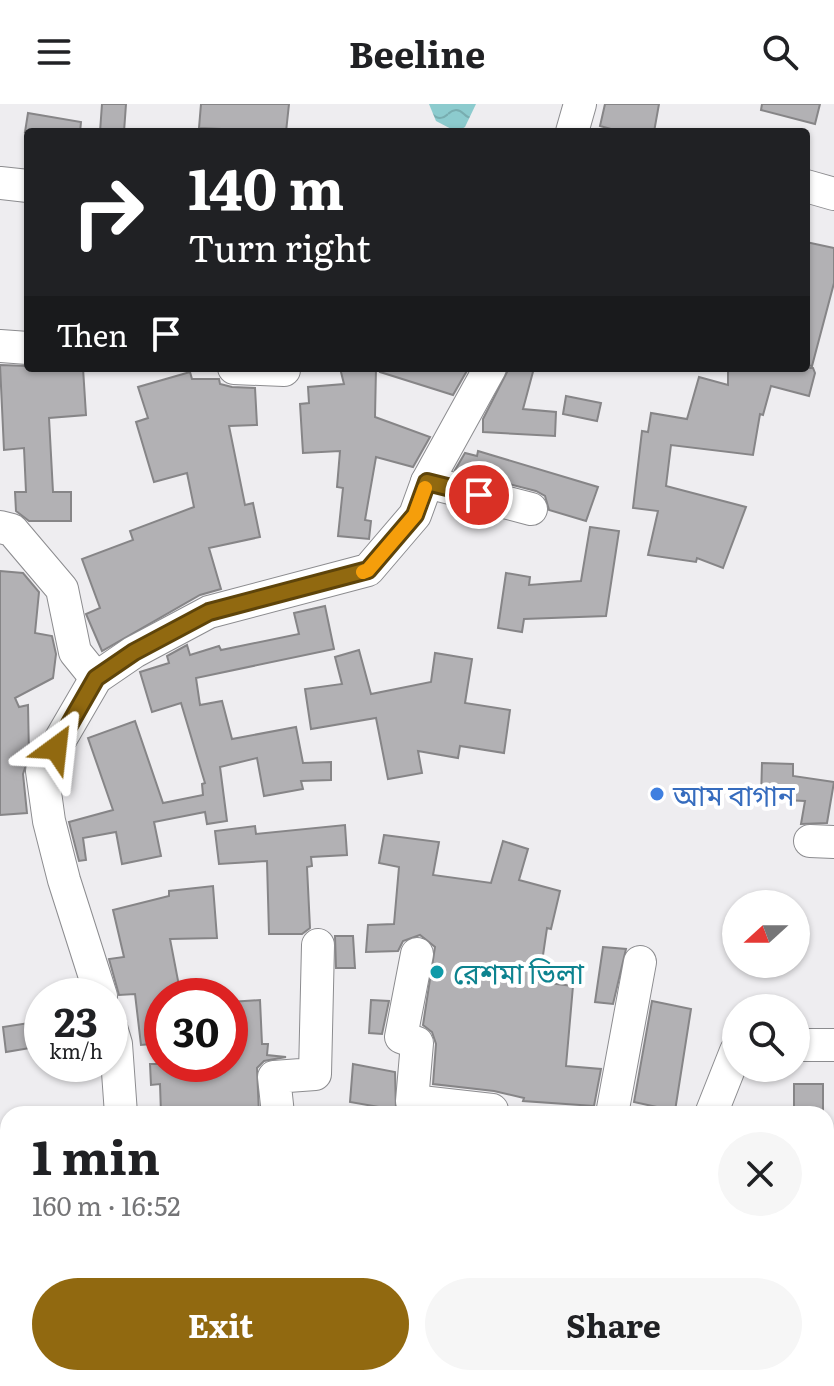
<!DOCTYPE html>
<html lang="en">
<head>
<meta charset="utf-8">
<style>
	:root { --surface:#fff; --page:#f6f6f6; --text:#202124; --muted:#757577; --accent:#916910 }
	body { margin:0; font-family:Literata,"Noto Sans Bengali",serif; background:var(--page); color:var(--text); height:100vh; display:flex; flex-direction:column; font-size:30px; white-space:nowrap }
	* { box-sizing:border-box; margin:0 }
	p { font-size:26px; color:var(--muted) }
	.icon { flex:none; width:44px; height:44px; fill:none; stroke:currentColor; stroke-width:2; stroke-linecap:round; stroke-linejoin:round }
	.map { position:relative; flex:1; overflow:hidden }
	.panel { position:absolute; left:0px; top:1002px; width:834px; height:280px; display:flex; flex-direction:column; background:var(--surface); border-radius:24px 24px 0 0; box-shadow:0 2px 6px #0004 }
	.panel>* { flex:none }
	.top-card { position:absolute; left:24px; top:24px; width:786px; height:244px; border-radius:8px; box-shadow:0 2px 6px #0004; background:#202124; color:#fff; overflow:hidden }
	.needle { width:52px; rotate:249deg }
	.tools { position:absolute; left:722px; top:786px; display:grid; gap:16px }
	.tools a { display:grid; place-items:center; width:88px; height:88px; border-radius:50%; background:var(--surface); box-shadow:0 2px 6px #0004; font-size:40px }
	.speed { position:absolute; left:24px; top:874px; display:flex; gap:16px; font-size:40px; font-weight:700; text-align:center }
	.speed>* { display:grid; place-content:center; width:104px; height:104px; border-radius:50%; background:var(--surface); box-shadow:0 2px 6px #0004; line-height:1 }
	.speed small { font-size:20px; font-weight:400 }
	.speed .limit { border:12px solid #d22; background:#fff; color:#111 }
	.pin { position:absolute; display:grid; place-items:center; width:68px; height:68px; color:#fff; margin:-34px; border:4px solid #fff; border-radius:50%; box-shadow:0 2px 8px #0007 }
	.me { position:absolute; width:88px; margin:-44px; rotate:30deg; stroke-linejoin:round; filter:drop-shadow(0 0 6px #0008) }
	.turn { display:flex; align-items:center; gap:28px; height:168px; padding:0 32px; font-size:36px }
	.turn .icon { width:104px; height:104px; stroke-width:2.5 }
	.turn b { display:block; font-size:56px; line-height:68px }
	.then { display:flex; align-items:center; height:76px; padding:0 32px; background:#0003; gap:16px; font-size:30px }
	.round { display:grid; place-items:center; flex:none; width:84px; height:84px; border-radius:42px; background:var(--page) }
	.head { display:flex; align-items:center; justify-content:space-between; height:136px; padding:0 32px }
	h1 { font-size:48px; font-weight:700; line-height:60px }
	.action { display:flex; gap:16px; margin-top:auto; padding:16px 32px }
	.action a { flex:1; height:92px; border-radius:48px; background:var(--accent); color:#fff; font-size:32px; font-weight:700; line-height:92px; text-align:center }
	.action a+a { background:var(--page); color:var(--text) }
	header { display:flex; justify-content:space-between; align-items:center; height:104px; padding:0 32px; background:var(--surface); font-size:36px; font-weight:700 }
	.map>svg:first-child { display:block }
	.water { fill:url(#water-waves) }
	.building { fill:#b2b1b4; stroke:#868587; stroke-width:2 }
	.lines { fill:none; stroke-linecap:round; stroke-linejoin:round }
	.minor-casing { stroke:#8c8c8f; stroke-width:34 }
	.minor { stroke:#fff; stroke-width:32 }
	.route-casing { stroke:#5e440a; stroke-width:20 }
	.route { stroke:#916910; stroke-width:14 }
	.slow { stroke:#f59e0b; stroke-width:14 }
	.shop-dot { fill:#3f7fe0; stroke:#fff; stroke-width:3 }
	.culture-dot { fill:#0f9aa8; stroke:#fff; stroke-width:3 }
	.labels { text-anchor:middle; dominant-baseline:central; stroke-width:8; stroke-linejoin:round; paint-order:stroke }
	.shop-label { font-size:28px; fill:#366cbe; stroke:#fff; text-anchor:start }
	.culture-label { font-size:28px; fill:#0d838f; stroke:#fff; text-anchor:start }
</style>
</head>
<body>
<header><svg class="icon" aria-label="menu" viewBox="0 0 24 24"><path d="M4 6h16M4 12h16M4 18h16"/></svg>Beeline<svg class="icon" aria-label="search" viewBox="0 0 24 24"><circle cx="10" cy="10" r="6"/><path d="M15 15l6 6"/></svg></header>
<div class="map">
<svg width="834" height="1282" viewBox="0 0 834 1282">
	<defs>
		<pattern id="water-waves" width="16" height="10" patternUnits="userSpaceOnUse" patternTransform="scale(2)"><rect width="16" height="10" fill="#8ccbce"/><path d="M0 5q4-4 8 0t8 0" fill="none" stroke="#78adb0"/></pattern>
	</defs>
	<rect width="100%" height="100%" fill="#eeedf0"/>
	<polygon class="water" points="429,0 476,0 465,23 457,28 436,17"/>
	<g class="building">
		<polygon points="102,0 126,0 124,28 100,28"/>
		<polygon points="201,0 289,0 286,28 199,24"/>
		<polygon points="605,0 659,0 654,28 622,28 600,22"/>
		<polygon points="762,0 820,0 815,20 761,6"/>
		<polygon points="28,9 81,18 80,28 25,28"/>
		<polygon points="806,138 834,144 834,179 812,262 806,261"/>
		<polygon points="0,261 83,264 86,311 49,314 53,388 71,388 71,417 29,417 16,407 15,388 26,388 24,344 4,346"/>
		<polygon points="340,264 376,264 375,313 430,333 413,363 376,353 365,416 371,417 369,435 338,432 343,384 337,383 340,347 303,349 300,300 309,299 308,283 344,280"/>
		<polygon points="381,264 463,264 468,265 453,291 380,268"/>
		<polygon points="509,264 534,264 523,305 556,308 555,332 483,328 483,315"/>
		<polygon points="728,264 813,264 815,269 809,292 771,282 763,311 760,310 753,351 671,341 666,382 746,403 723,464 697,454 696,458 648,451 658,407 633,404 642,327 648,328 651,309 687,315 699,273 728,281"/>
		<polygon points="190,268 192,275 219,275 220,280 232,283 255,284 257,321 229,322 245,401 253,399 260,433 209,444 221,485 200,491 102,547 86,510 100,504 82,455 133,436 130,427 194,403 187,369 154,378 136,318 148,314 138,283"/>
		<polygon points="566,292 601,299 597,317 563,310"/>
		<polygon points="478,347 598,383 586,417 549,406 545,392 536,387 455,366 465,349 477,352"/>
		<polygon points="590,423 619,427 606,512 524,515 522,528 498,524 506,469 530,473 529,481 581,477"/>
		<polygon points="0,467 23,469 39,488 35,529 52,532 56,550 53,574 15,594 19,603 28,601 29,652 23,670 27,709 0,711"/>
		<polygon points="325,502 334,545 196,574 200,601 222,597 232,635 296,623 303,659 331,658 331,676 301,677 303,685 264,692 257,654 220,663 227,717 207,720 205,708 154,718 161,752 122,760 116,728 83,734 86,756 79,757 69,718 113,706 88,634 135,617 163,699 203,691 202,680 205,679 181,599 152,608 140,568 169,559 167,552 187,541 190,551 219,542 221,546 299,530 294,509"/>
		<polygon points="359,546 371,590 431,578 435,549 472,555 465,599 510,606 504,649 460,642 458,654 418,647 422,669 388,675 376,614 311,625 305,585 342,580 335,553"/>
		<polygon points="762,659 793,660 793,672 834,678 827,719 801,720 805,697 761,695"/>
		<polygon points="345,721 347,751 311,753 312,762 307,763 310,824 302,830 269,830 267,757 219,760 215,727 255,722 256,730"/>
		<polygon points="384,731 439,738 433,771 491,779 503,737 528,745 519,776 560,787 551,825 547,824 539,878 573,882 566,962 601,965 594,1002 523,997 524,994 494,987 433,980 436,940 432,928 423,921 435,843 420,831 403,837 398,847 366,848 368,821 394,820 399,763 379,759"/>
		<polygon points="213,782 217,834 170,835 180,887 162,888 162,939 141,941 135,890 119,891 109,855 124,853 113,806 169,792 169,787"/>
		<polygon points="335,832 353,832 355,864 336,864"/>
		<polygon points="603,843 626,845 613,900 595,898"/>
		<polygon points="260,896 262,940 268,940 267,951 286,953 264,957 257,964 259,1010 161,1010 160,980 151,981 150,960 230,960 230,898"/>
		<polygon points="371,896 389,897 382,930 369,929"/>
		<polygon points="652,897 691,905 675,1007 634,998"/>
		<polygon points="42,917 42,942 6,948 3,923"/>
		<polygon points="353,960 395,968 396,1006 350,998"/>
		<rect x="794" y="980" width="29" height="30"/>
	</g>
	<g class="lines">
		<defs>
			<g id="minor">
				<polyline points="572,28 580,0"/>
				<polyline points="0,79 28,82"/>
				<polyline points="806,82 834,90"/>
				<polyline points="0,242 28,244"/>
				<polyline points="234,264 284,266"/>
				<polyline points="427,378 531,405"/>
				<polyline points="0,423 12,426 62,485 75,548 96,574"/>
				<polyline points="810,737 834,738"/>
				<polyline points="417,850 401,933 417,939 412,997 492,1006 492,1010"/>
				<polyline points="101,892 64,776 49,717 42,667 96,574 134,548 209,508 368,466 415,411 427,378 490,264"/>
				<polyline points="110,920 116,940 121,1010"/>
				<polyline points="796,941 834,941"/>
				<polyline points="278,1010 274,973 315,970 318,841"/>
				<polyline points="612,1010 640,858"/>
				<polyline points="711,1010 736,947"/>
				<polyline points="0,1256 8,1255"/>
				<polyline points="123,1282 123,1274"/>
				<polyline points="543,1282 545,1274"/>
				<polyline points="607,1282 610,1274"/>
			</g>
		</defs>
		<use href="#minor" class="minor-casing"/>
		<use href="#minor" class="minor"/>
	</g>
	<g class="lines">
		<defs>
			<polyline id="route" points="56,644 96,574 134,548 209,508 368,466 415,411 427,378 479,391"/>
		</defs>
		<use href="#route" class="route-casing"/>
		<use href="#route" class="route"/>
		<polyline class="slow" points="363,468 368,466 415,411 425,384"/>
	</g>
	<circle class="shop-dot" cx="657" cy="690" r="8"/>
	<circle class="culture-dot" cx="437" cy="868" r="8"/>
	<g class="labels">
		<g class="shop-label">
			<text x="673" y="690">আম বাগান</text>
		</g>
		<g class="culture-label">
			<text x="453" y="868">রেশমা ভিলা</text>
		</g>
	</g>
</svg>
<div class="tools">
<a><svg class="needle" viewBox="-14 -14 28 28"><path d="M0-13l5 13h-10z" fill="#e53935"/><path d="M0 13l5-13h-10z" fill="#757577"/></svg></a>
<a><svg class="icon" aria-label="search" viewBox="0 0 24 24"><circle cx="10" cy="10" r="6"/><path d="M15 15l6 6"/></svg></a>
</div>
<div class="speed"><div>23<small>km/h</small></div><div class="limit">30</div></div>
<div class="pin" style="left:479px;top:391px;background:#d93025"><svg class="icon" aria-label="arrive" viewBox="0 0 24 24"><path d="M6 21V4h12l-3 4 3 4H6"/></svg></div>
<svg class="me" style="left:56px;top:644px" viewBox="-20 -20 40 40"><path d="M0-17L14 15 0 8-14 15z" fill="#916910" stroke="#fff" stroke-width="4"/></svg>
<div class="top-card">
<div class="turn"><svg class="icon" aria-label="right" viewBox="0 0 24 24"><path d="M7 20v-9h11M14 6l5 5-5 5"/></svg><div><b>140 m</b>Turn right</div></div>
<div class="then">Then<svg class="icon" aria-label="arrive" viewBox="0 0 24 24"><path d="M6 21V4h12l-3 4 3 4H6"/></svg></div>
</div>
<section class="panel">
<div class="head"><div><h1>1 min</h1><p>160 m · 16:52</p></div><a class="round"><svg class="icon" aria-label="close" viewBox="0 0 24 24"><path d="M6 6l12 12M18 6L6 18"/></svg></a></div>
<div class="action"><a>Exit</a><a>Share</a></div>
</section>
</div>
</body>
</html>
